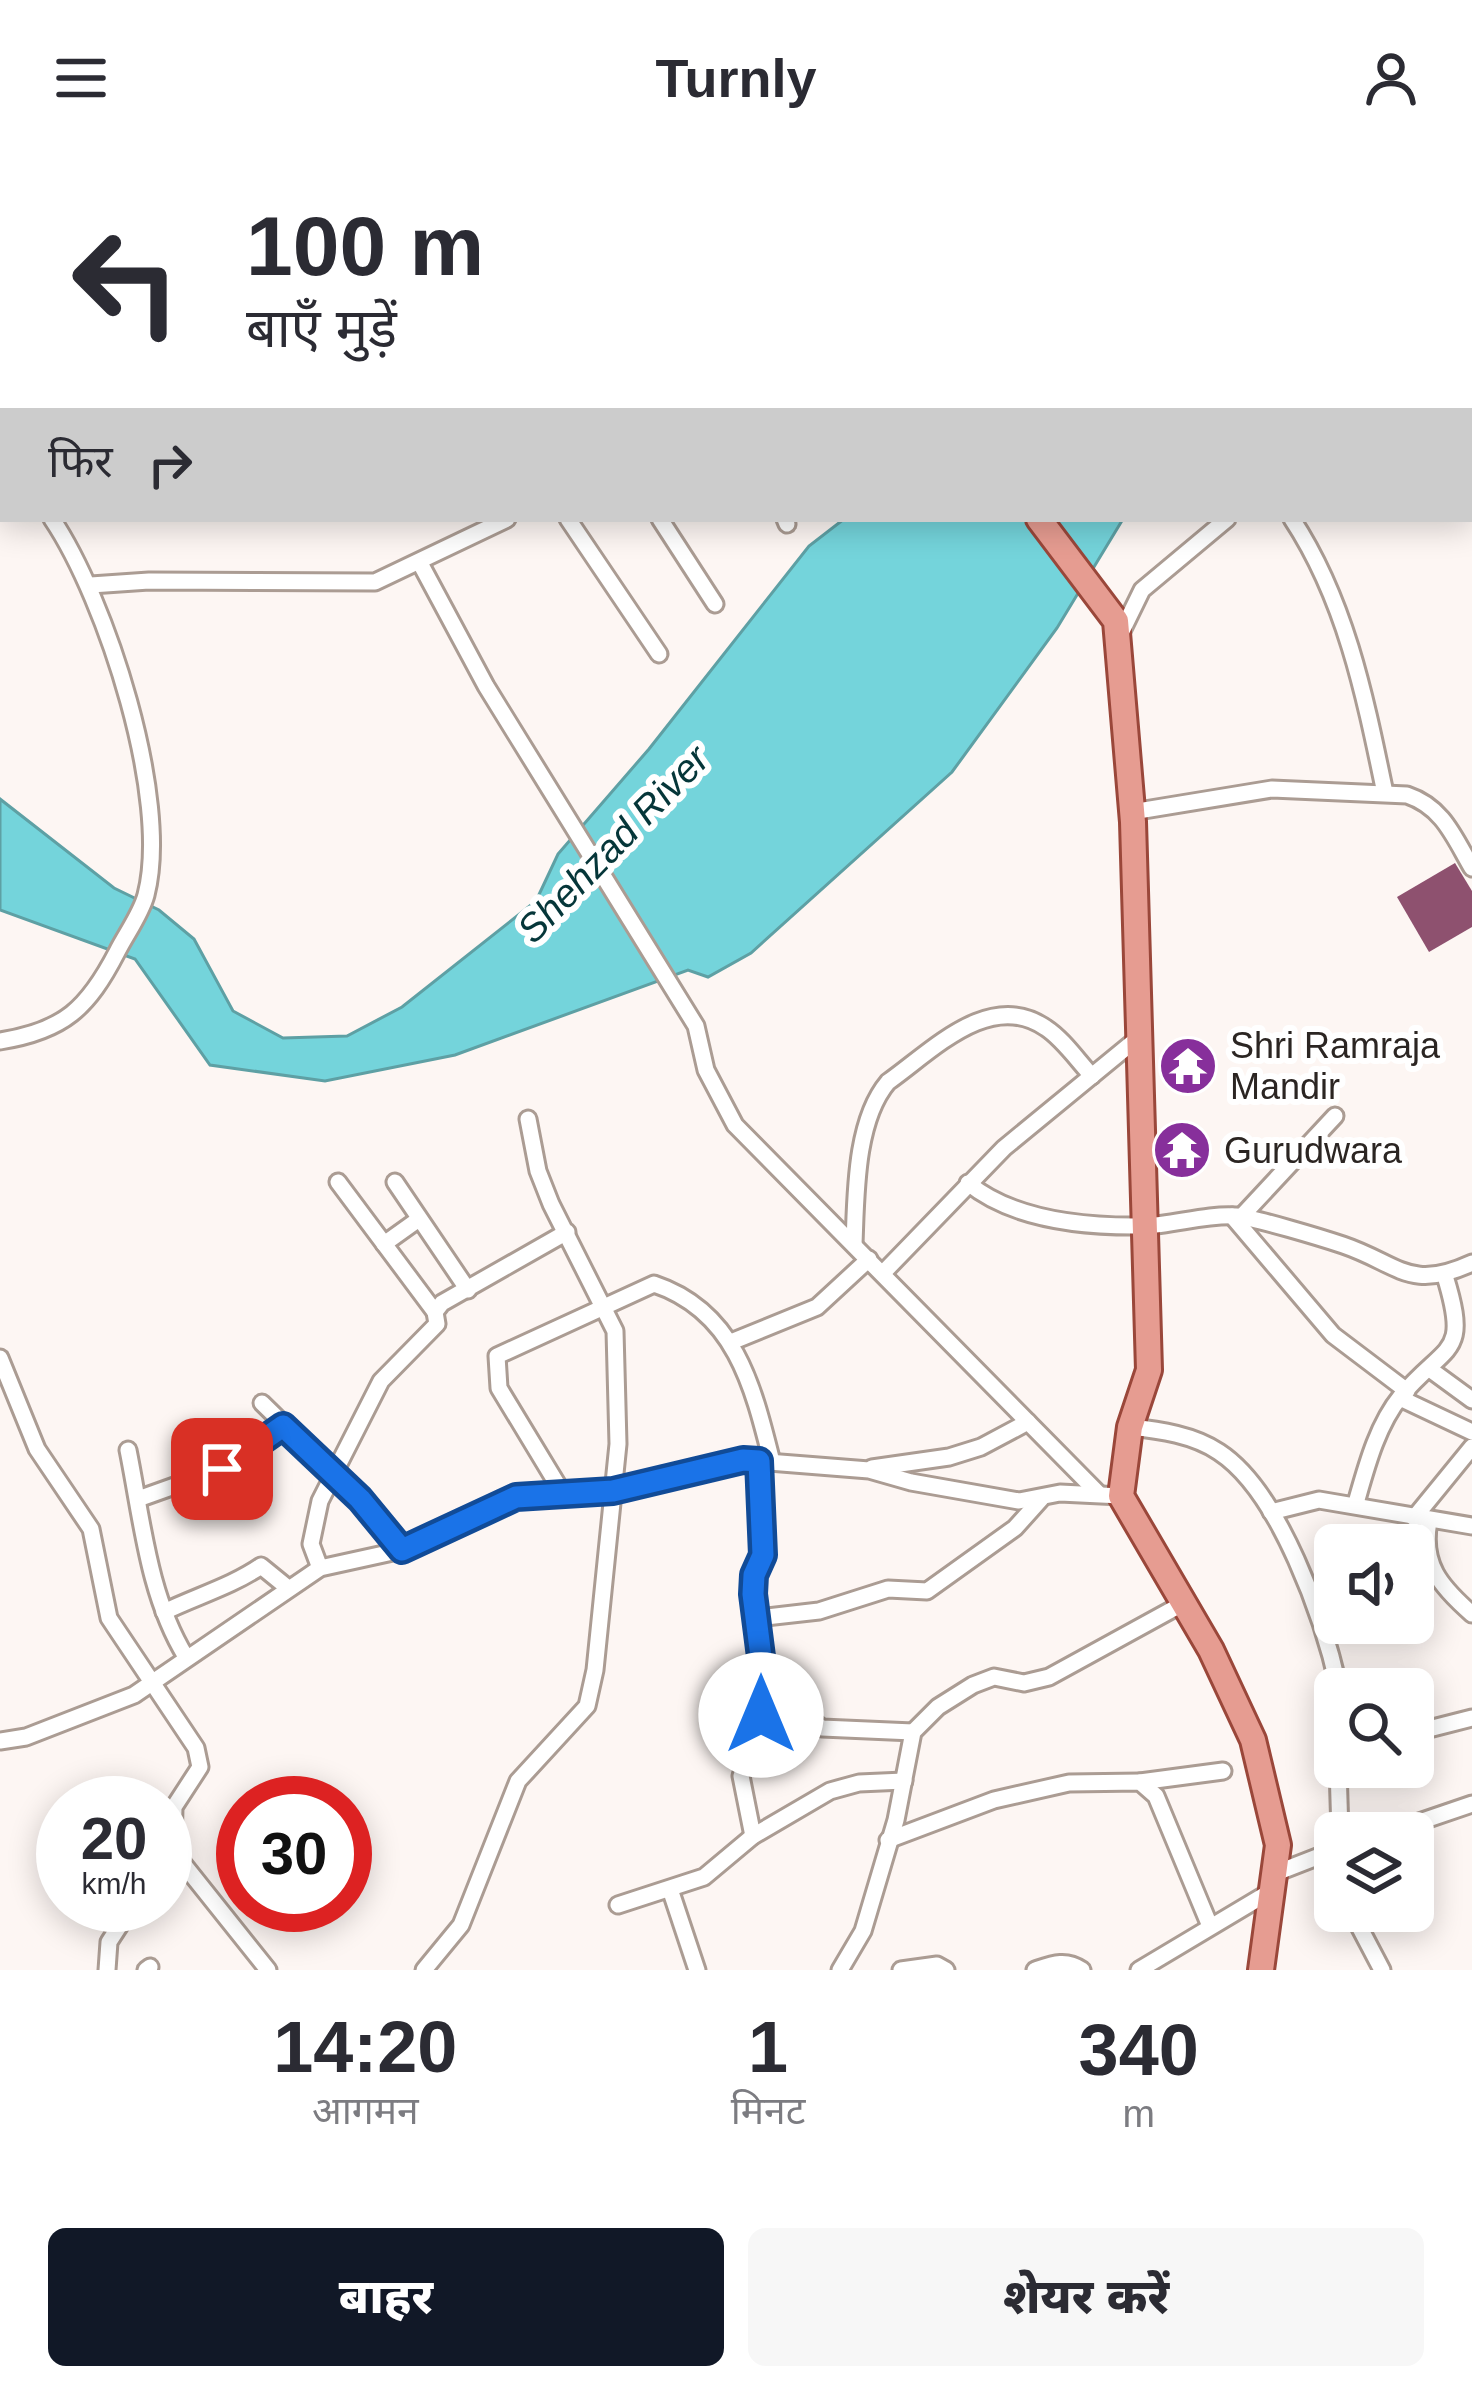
<!DOCTYPE html>
<html lang="hi">
<head>
<meta charset="utf-8">
<style>
	:root { --surface:#fff; --page:#f7f7f7; --text:#2b2b33; --muted:#7c7c81; --accent:#111827 }
	body { margin:0; font-family:Arial,"Noto Sans Devanagari",sans-serif; background:var(--page); color:var(--text); height:100vh; display:flex; flex-direction:column; font-size:45px; white-space:nowrap }
	* { box-sizing:border-box; margin:0 }
	p { font-size:39px; color:var(--muted) }
	.icon { flex:none; width:66px; height:66px; fill:none; stroke:currentColor; stroke-width:2; stroke-linecap:round; stroke-linejoin:round }
	.map { position:relative; height:1814px; overflow:hidden }
	.details { display:flex; flex-direction:column; background:var(--surface); flex:1 }
	.details>* { flex:none }
	.guide { position:absolute; left:0px; top:0px; width:1473px; height:366px; box-shadow:0 6px 30px #0003; background:#fff; color:var(--text); overflow:hidden }
	.fabs { position:absolute; left:1314px; top:1368px; display:grid; gap:24px }
	.fabs a { display:grid; place-items:center; width:120px; height:120px; border-radius:18px; background:var(--surface); box-shadow:0 6px 30px #0003; font-size:60px }
	.speed { position:absolute; left:36px; top:1620px; display:flex; gap:24px; font-size:60px; font-weight:700; text-align:center }
	.speed>* { display:grid; place-content:center; width:156px; height:156px; border-radius:50%; background:var(--surface); box-shadow:0 6px 30px #0003; line-height:1 }
	.speed small { font-size:30px; font-weight:400 }
	.speed .limit { border:18px solid #d22; background:#fff; color:#111 }
	.pin { position:absolute; display:grid; place-items:center; width:102px; height:102px; color:#fff; margin:-51px; border-radius:24px; box-shadow:0 6px 18px #0006 }
	.me { position:absolute; width:132px; margin:-66px; rotate:0deg; stroke-linejoin:round; filter:drop-shadow(0 0 9px #0008) }
	.turn { display:flex; align-items:center; gap:42px; height:252px; padding:0 48px; font-size:54px }
	.turn .icon { width:156px; height:156px; stroke-width:2.5 }
	.turn b { display:block; font-size:84px; line-height:102px }
	.then { display:flex; align-items:center; height:114px; padding:0 48px; background:#0003; gap:24px; font-size:45px }
	.eta { display:flex; justify-content:space-evenly; align-items:center; height:204px; text-align:center }
	.eta b { font-size:72px; font-weight:800; line-height:84px }
	.action { display:flex; gap:24px; margin-top:auto; padding:24px 48px }
	.action a { flex:1; height:138px; border-radius:18px; background:var(--accent); color:#fff; font-size:48px; font-weight:800; line-height:138px; text-align:center }
	.action a+a { background:var(--page); color:var(--text) }
	header { display:flex; justify-content:space-between; align-items:center; height:156px; padding:0 48px; background:var(--surface); font-size:54px; font-weight:800 }
	.map>svg:first-child { display:block }
	.water { fill:#74d4db; stroke:#5ea0a4; stroke-width:3 }
	.building { fill:#8e516f }
	.lines { fill:none; stroke-linecap:round; stroke-linejoin:round }
	.minor-casing { stroke:#ab9c93; stroke-width:21 }
	.primary-casing { stroke:#9a473a; stroke-width:30 }
	.minor { stroke:#fff; stroke-width:15 }
	.primary { stroke:#e69c91; stroke-width:24 }
	.route-casing { stroke:#114b97; stroke-width:30 }
	.route { stroke:#1a73e8; stroke-width:21 }
	.labels { text-anchor:middle; dominant-baseline:central; stroke-width:12; stroke-linejoin:round; paint-order:stroke }
	.poi-label { font-size:36px; fill:#2b2522; stroke:#fff; text-anchor:start }
	.water-label { font-size:39px; font-style:italic; fill:#053639; stroke:#fff }
</style>
</head>
<body>
<header><svg class="icon" aria-label="menu" viewBox="0 0 24 24"><path d="M4 6h16M4 12h16M4 18h16"/></svg>Turnly<svg class="icon" aria-label="person" viewBox="0 0 24 24"><circle cx="12" cy="8" r="4"/><path d="M4 21q1-7 8-7t8 7"/></svg></header>
<div class="map">
<svg width="1472" height="1814" viewBox="0 0 1472 1814">
	<rect width="100%" height="100%" fill="#fdf6f3"/>
	<polygon class="water" points="844,363 1123,363 1057,472 952,616 751,797 708,821 688,814 455,899 325,925 210,909 135,803 0,754 0,643 114,732 159,754 194,783 233,855 283,882 347,880 402,851 536,745 558,698 649,593 809,390"/>
	<polygon class="building" points="1455,707 1472,735 1472,771 1429,796 1397,741"/>
	<g class="lines">
		<defs>
			<g id="minor">
				<polyline points="976,0 978,3"/>
				<polyline points="1032,0 1035,3"/>
				<polyline points="1001,3 1004,0"/>
				<polyline points="0,285 3,290"/>
				<polyline points="568,363 659,498"/>
				<polyline points="660,363 715,448"/>
				<polyline points="785,363 787,368"/>
				<path d="M 1292,363 C 1346,445 1365,541 1385,637"/>
				<polyline points="420,407 486,530 696,870 706,914 735,969 1098,1337"/>
				<polyline points="91,429 149,425 375,426 507,363"/>
				<polyline points="1121,477 1142,434 1227,363"/>
				<path d="M 1132,656 L 1272,633 L 1407,639 C 1443,651 1454,681 1472,712"/>
				<path d="M 0,885 C 64,875 88,852 117,796 C 126,778 141,758 146,739 C 171,643 106,443 52,363"/>
				<polyline points="338,1026 435,1156"/>
				<polyline points="395,1026 468,1134"/>
				<path d="M 968,1027 C 1013,1064 1086,1071 1144,1070 C 1174,1069 1206,1058 1236,1060 C 1256,1062 1322,1082 1343,1089 C 1399,1108 1409,1136 1472,1107"/>
				<polyline points="1232,1060 1333,1179 1407,1235"/>
				<polyline points="1241,1061 1335,960"/>
				<polyline points="384,1088 419,1063"/>
				<path d="M 854,1088 C 856,1039 855,965 888,926 C 932,895 990,833 1046,872 C 1063,883 1078,905 1092,920"/>
				<polyline points="883,1117 1004,992 1138,882"/>
				<polyline points="731,1186 817,1151 869,1103"/>
				<polyline points="0,1202 37,1293 91,1373 109,1462 196,1592 200,1611 174,1651 173,1695 165,1711"/>
				<polyline points="1431,1214 1472,1244"/>
				<polyline points="1400,1242 1472,1276"/>
				<polyline points="262,1247 360,1343 402,1394"/>
				<path d="M 1130,1271 C 1160,1274 1194,1279 1219,1296 C 1280,1336 1324,1464 1339,1533"/>
				<path d="M 128,1294 C 142,1363 148,1439 186,1501"/>
				<polyline points="872,1312 949,1301 981,1291 1028,1266"/>
				<path d="M 562,1336 L 499,1232 L 497,1200 L 654,1128 C 735,1155 753,1230 772,1306"/>
				<polyline points="138,1343 222,1313 282,1270"/>
				<path d="M 1356,1347 C 1366,1312 1377,1269 1401,1240 C 1447,1186 1470,1201 1445,1120"/>
				<polyline points="1271,1356 1319,1344 1472,1370"/>
				<polyline points="1414,1362 1472,1291"/>
				<path d="M 1429,1365 C 1421,1408 1440,1430 1472,1458"/>
				<polyline points="320,1412 311,1388 320,1345 381,1225 437,1168 435,1156 442,1147 567,1076"/>
				<path d="M 164,1456 C 197,1440 232,1430 261,1410 L 288,1432"/>
				<polyline points="758,1462 819,1455 888,1433 927,1435 1015,1372 1041,1343"/>
				<polyline points="766,1539 791,1549 822,1572 913,1576"/>
				<polyline points="1413,1577 1472,1562"/>
				<polyline points="0,1585 26,1581 134,1539 320,1412 411,1392 516,1341 613,1335 743,1304 869,1314 911,1326 1019,1345 1060,1337 1121,1340"/>
				<polyline points="1338,1611 1340,1677"/>
				<polyline points="1140,1626 1223,1615"/>
				<polyline points="1387,1677 1472,1648"/>
				<polyline points="753,1680 741,1620 766,1539 753,1438 754,1419 763,1399 759,1305"/>
				<polyline points="888,1684 994,1644 1069,1627 1140,1626 1156,1640 1210,1770"/>
				<polyline points="173,1695 268,1814"/>
				<polyline points="1321,1699 1335,1725"/>
				<polyline points="1276,1717 1335,1694"/>
				<polyline points="670,1733 697,1814"/>
				<polyline points="618,1749 704,1721 753,1680 830,1635 859,1627 904,1625"/>
				<polyline points="1351,1755 1382,1814"/>
				<polyline points="107,1814 109,1786 133,1749"/>
				<polyline points="146,1814 150,1811"/>
				<polyline points="424,1814 461,1769 518,1625 587,1550 595,1514 618,1288 615,1175 551,1048 538,1015 528,963"/>
				<polyline points="840,1814 863,1775 896,1664 913,1576 938,1551 973,1529 994,1521 1024,1527 1049,1521 1184,1447"/>
				<polyline points="901,1814 937,1809 946,1814"/>
				<path d="M 1035,1814 C 1053,1808 1066,1803 1082,1814"/>
				<polyline points="1139,1814 1273,1734"/>
			</g>
			<g id="primary">
				<polyline points="770,0 772,3"/>
				<polyline points="1039,363 1116,465 1133,666 1149,1214 1130,1271 1121,1340 1211,1494 1253,1584 1278,1689 1261,1814"/>
			</g>
		</defs>
		<use href="#minor" class="minor-casing"/>
		<use href="#primary" class="primary-casing"/>
		<use href="#minor" class="minor"/>
		<use href="#primary" class="primary"/>
	</g>
	<g class="lines">
		<defs>
			<polyline id="route" points="222,1313 283,1270 360,1343 402,1394 516,1341 613,1335 743,1304 759,1305 763,1399 754,1419 753,1438 766,1540 761,1559"/>
		</defs>
		<use href="#route" class="route-casing"/>
		<use href="#route" class="route"/>
	</g>
	<defs>
		<symbol id="temple-disc" viewBox="-11 -11 22 22"><circle r="9.5" fill="#872f9b" stroke="#fff"/><path d="M0-6L5-2H3V0L6.5 2.5H4V6H1.5V3h-3V6H-4V2.5H-6.5L-3 0V-2H-5Z" fill="#fff"/></symbol>
	</defs>
	<g fill-rule="evenodd">
		<use href="#temple-disc" x="1155" y="877" width="66" height="66"/>
		<use href="#temple-disc" x="1149" y="961" width="66" height="66"/>
	</g>
	<g class="labels">
		<g class="poi-label">
			<text x="1230" y="889">Shri Ramraja<tspan x="1230" dy="41">Mandir</tspan></text>
			<text x="1224" y="994">Gurudwara</text>
		</g>
		<g class="water-label">
			<text transform="translate(613 688) rotate(-46)">Shehzad River</text>
		</g>
	</g>
</svg>
<div class="fabs">
<a><svg class="icon" aria-label="sound" viewBox="0 0 24 24"><path d="M4 9h4l5-4v14l-5-4H4zM17 9q2 3 0 6"/></svg></a>
<a><svg class="icon" aria-label="search" viewBox="0 0 24 24"><circle cx="10" cy="10" r="6"/><path d="M15 15l6 6"/></svg></a>
<a><svg class="icon" aria-label="layers" viewBox="0 0 24 24"><path d="M12 4l9 5-9 5-9-5zM3 14l9 5 9-5"/></svg></a>
</div>
<div class="speed"><div>20<small>km/h</small></div><div class="limit">30</div></div>
<div class="pin" style="left:222px;top:1313px;background:#d93025"><svg class="icon" aria-label="arrive" viewBox="0 0 24 24"><path d="M6 21V4h12l-3 4 3 4H6"/></svg></div>
<svg class="me" style="left:761px;top:1559px" viewBox="-20 -20 40 40"><circle r="19" fill="#fff"/><path d="M0-13L10 11 0 6-10 11z" fill="#1a73e8"/></svg>
<div class="guide">
<div class="turn"><svg class="icon" aria-label="left" viewBox="0 0 24 24"><path d="M17 20v-9H6M10 6l-5 5 5 5"/></svg><div><b>100 m</b>बाएँ मुड़ें</div></div>
<div class="then">फिर<svg class="icon" aria-label="right" viewBox="0 0 24 24"><path d="M7 20v-9h11M14 6l5 5-5 5"/></svg></div>
</div>
</div>
<section class="details">
<div class="eta">
<div><b>14:20</b><p>आगमन</p></div>
<div><b>1</b><p>मिनट</p></div>
<div><b>340</b><p>m</p></div>
</div>
<div class="action"><a>बाहर</a><a>शेयर करें</a></div>
</section>
</body>
</html>
